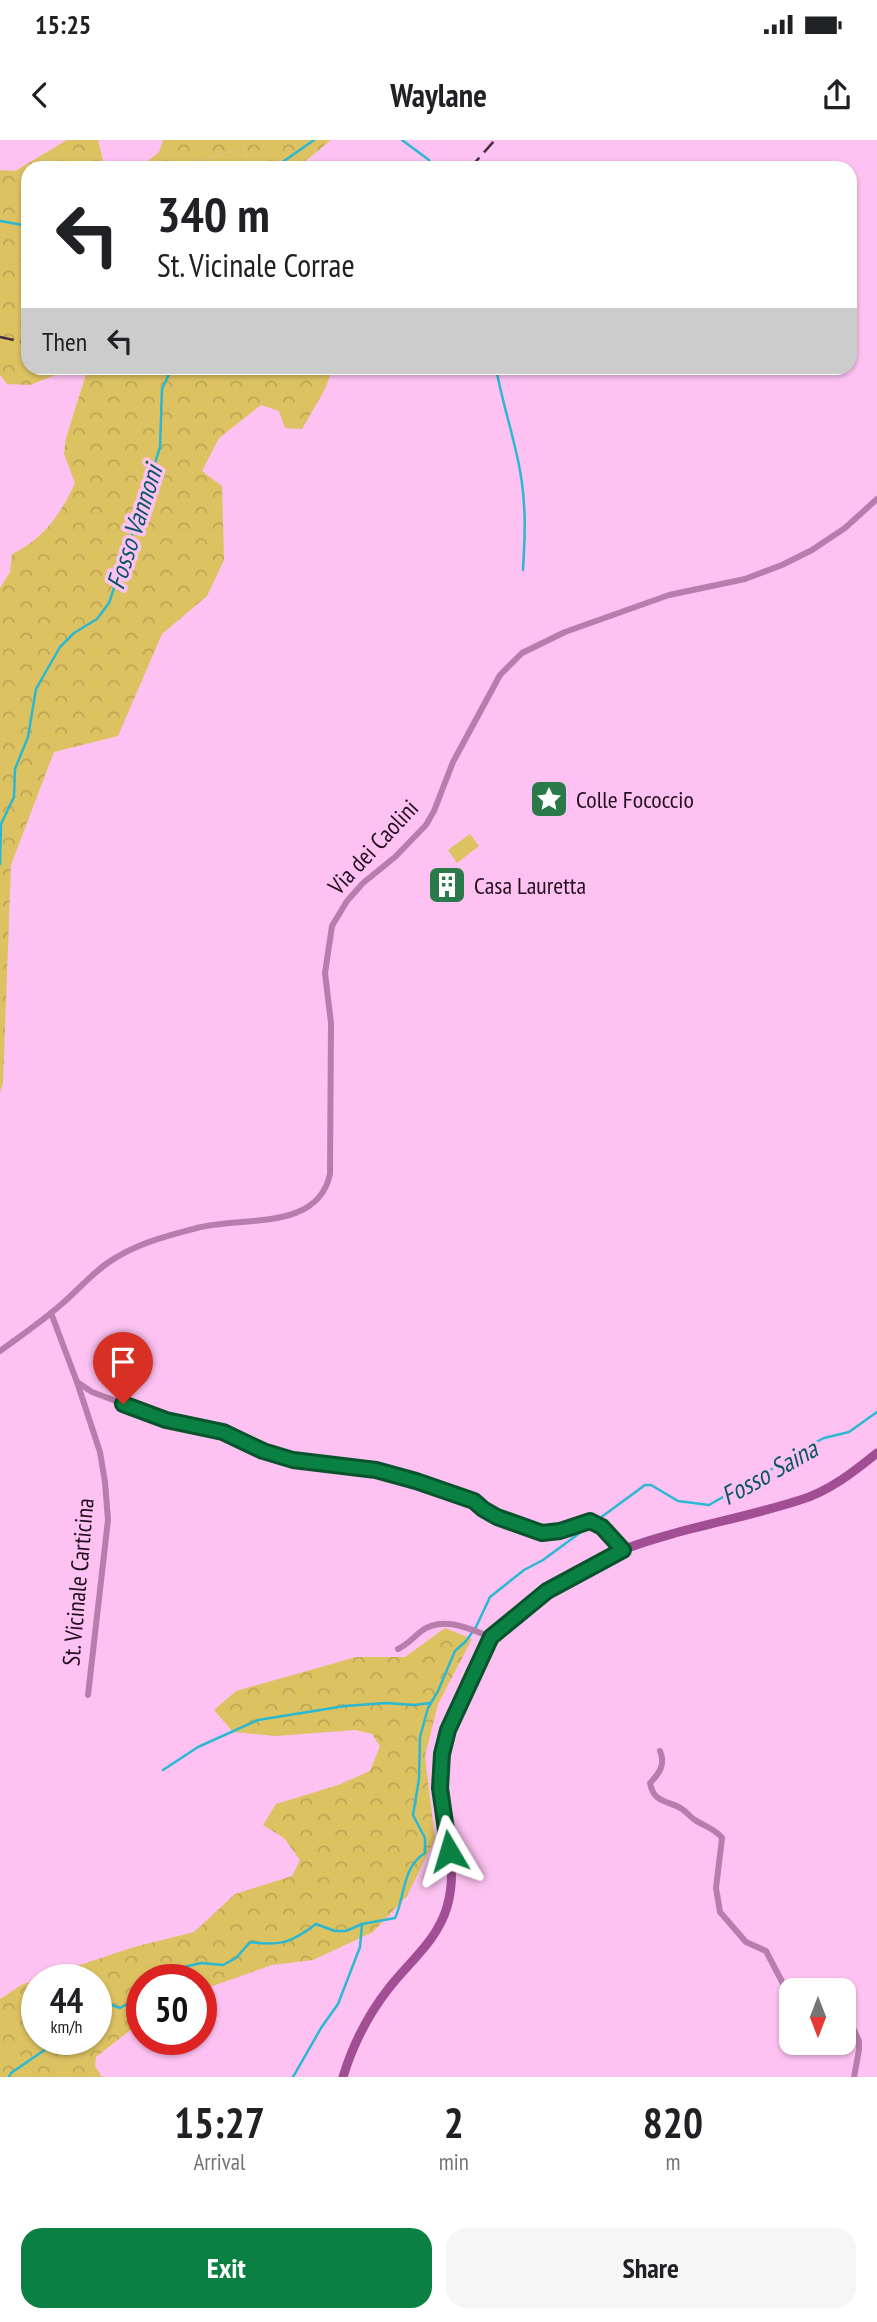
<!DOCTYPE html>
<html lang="en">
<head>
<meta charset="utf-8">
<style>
	:root { --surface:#fff; --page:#f6f6f6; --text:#202124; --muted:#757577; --accent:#0b8043 }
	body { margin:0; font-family:"PT Sans Narrow",sans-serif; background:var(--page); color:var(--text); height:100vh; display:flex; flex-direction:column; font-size:26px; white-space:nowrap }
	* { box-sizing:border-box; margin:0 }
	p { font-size:23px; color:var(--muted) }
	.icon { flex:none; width:38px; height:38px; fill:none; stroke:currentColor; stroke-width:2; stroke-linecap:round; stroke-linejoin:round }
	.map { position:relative; height:1937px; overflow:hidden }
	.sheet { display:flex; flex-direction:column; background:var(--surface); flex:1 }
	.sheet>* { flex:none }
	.guide { position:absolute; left:21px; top:21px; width:836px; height:214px; border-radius:21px; box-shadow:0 2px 5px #0004; background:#fff; color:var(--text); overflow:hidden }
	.needle { width:46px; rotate:180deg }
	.fabs { position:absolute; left:779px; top:1838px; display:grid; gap:14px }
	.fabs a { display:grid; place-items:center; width:77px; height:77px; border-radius:14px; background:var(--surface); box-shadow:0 2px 5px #0004; font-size:35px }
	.speed { position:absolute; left:21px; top:1824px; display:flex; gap:14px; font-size:35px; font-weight:700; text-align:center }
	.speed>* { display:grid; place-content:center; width:91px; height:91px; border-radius:50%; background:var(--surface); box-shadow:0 2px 5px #0004; line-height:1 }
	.speed small { font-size:18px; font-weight:400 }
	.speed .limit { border:10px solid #d22; background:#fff; color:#111 }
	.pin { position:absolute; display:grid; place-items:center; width:60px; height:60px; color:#fff; margin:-72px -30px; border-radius:50% 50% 50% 0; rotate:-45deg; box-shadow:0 0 7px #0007 }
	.pin .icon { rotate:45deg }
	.me { position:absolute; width:77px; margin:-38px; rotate:353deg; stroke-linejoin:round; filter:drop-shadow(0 0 5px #0008) }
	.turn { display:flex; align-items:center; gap:24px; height:147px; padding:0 21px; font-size:32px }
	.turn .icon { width:91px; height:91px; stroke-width:2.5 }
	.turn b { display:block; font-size:49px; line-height:60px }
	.then { display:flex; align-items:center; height:66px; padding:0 21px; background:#0003; gap:14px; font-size:26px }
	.eta { display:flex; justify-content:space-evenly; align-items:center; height:119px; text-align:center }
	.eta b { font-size:42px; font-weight:800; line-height:49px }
	.primary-button { display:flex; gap:14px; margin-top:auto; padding:14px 21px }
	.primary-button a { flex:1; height:80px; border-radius:21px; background:var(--accent); color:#fff; font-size:28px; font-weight:800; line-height:80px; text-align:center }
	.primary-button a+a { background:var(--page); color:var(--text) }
	.status { display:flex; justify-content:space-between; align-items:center; height:49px; padding:0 35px; background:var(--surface); direction:ltr }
	.status svg { height:19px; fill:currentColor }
	header { display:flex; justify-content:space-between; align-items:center; height:91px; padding:0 21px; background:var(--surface); font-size:32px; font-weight:800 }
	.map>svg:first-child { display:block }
	.green { fill:#ddc262 }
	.forest { fill:url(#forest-crowns) }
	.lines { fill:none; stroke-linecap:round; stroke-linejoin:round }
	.stream { stroke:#2ab8d2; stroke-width:2.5 }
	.minor { stroke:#b77dab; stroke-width:6 }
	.secondary { stroke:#a24e94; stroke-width:9 }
	.rail { stroke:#462c42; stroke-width:2.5; stroke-dasharray:14 7; stroke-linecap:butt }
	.route-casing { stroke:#07532c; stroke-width:18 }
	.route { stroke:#0b8043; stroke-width:12 }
	.labels { text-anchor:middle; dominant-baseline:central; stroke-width:7; stroke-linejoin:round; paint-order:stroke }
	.poi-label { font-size:24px; fill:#220e1f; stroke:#fdc2f1; text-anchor:start }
	.street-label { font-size:24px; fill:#220e1f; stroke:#fdc2f1 }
	.water-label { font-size:26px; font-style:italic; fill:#085765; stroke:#fdc2f1 }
</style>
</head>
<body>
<div class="status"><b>15:25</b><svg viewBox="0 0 49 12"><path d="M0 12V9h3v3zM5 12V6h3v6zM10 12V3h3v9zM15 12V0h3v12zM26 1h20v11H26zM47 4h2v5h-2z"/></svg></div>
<header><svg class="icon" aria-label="back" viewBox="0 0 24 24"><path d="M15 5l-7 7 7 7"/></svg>Waylane<svg class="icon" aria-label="share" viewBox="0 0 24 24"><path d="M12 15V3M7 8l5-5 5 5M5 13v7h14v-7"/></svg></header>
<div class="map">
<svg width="877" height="1937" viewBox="0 0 877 1937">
	<defs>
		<pattern id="forest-crowns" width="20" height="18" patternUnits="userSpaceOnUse" patternTransform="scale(1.75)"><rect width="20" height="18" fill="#ddc262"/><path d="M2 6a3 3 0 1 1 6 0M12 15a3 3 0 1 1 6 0" fill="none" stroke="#bda655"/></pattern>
	</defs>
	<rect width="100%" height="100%" fill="#fdc2f1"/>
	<g class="green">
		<polygon points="244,7 250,28 139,28 159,12 161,21 182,27"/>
		<polygon points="470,694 479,706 457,723 448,710"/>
	</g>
	<g class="forest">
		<polygon points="67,0 98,0 105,28 28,28 28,228 73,228 30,245 7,244 0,235 0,30 15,31"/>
		<polygon points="163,0 331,0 297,28 250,28 244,7 182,27 160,21 159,12"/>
		<path d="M 79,228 L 333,228 L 325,249 L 302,289 L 285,288 L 279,271 L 261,265 L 219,298 L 202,331 L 222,346 L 224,420 L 207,456 L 162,494 L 118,596 L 54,612 L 11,725 L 3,943 L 0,953 L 0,448 L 10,432 L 12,414 C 43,400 62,372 75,343 L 64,314 L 66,298 L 87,231 Z"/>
		<polygon points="445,1488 472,1499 438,1564 425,1616 435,1699 407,1756 373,1792 313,1820 272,1825 201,1850 201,1839 142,1839 142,1881 96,1917 95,1926 102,1937 0,1937 0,1859 23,1844 37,1840 37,1899 96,1899 96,1839 38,1839 134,1807 194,1792 235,1754 292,1736 300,1720 284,1698 263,1685 276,1664 338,1645 370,1631 380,1606 372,1594 355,1590 276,1596 233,1592 214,1570 236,1551 356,1517 405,1517"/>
	</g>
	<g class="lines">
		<g class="stream">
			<polyline points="402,0 429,20 434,28"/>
			<polyline points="274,28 314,0"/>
			<polyline points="0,81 28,86"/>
			<path d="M 496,228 C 504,273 522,318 524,365 C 526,386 524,408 523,430"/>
			<polyline points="756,228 759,231"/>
			<polyline points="0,724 1,684 14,657 15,629 28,597 36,549 60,507 74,493 97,479 109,463 133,392 146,368 152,333 160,307 162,249 172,228"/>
			<polyline points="163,1630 198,1607 258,1580 345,1566 386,1563 414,1565 431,1563"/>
			<path d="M 170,1839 L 184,1827 L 201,1823 L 223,1825 L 236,1818 L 250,1802 C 281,1806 291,1803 316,1784 L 335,1791 L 346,1791 L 362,1784 L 395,1778 C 405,1757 402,1727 425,1713 L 425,1698 L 413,1675 L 419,1639 L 420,1597 L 428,1568 L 438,1551 L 455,1511 L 466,1501 L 476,1487 L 490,1457 L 524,1430 L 543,1420 L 645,1345 L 651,1345 L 678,1361 L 709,1365 L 777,1326 L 794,1313 L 824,1298 L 849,1292 L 877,1272"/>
			<polyline points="96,1871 99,1866 112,1865 120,1868 142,1855"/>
			<polyline points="9,1937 11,1933 46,1909 67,1899"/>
			<polyline points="293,1937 321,1888 338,1864 360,1807 362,1784"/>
		</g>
		<g class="minor">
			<polyline points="51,1173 77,1242 100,1312 105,1342 108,1380 88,1555"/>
			<path d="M 0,1211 C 22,1195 44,1180 64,1162 C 81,1147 97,1128 117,1117 C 142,1102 170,1095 197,1088 C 241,1076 318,1092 330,1034 L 331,883 L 325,833 L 332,786 L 347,761 L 363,743 L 395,717 L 426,685 L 434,671 L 453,622 L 500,535 L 522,513 L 565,492 L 669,455 L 745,439 L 782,425 L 812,410 L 845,388 L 877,359"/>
			<polyline points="77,1242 92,1252 166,1280 233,1295 263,1311 295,1320 376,1330 416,1341 474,1361 483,1369 497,1377 542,1393 560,1391 590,1381 602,1387 623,1410"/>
			<path d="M 398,1509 C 408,1504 412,1499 420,1492 C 441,1475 469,1488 490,1497"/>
			<path d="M 660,1611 C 666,1624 659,1634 650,1643 C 654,1664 668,1660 682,1669 C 687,1672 690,1677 695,1680 C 704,1686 716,1689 722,1698 L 716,1748 L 720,1772 L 746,1802 L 766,1811 L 791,1859"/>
			<polyline points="844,1886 854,1890 859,1901 859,1910 854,1937"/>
		</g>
		<path class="secondary" d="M 343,1937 C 353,1904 367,1876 389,1848 C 409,1822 437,1801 447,1767 C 464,1709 427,1649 448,1589 C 457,1566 476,1517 490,1498 C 500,1485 518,1474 531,1464 C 558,1443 590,1423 622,1410 C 680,1388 742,1379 800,1360 C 828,1352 855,1331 877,1313"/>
		<g class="rail">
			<polyline points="470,28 495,0"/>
			<polyline points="0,197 28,203"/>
		</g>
	</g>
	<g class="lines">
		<defs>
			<polyline id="route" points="123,1264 166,1280 223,1292 263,1311 293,1320 376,1330 416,1341 474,1361 483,1369 497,1377 542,1393 560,1391 590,1381 602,1387 623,1410 547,1451 491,1497 448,1590 442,1614 440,1648 449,1711"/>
		</defs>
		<use href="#route" class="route-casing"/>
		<use href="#route" class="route"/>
	</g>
	<defs>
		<symbol id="sight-square" viewBox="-11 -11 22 22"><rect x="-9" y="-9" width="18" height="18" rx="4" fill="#297949" stroke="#fdc2f1"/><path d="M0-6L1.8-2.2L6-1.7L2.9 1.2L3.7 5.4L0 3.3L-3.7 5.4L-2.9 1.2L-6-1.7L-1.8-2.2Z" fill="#fff"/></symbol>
		<symbol id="building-square" viewBox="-11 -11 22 22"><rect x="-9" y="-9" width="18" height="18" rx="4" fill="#297949" stroke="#fdc2f1"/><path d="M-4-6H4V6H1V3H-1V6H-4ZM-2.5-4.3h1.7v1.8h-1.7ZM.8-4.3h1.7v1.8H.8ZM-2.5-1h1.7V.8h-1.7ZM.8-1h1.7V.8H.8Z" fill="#fff"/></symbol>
	</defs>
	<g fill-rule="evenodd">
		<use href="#sight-square" x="527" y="637" width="44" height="44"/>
		<use href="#building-square" x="425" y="723" width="44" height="44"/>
	</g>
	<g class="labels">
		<g class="poi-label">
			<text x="576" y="659">Colle Fococcio</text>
			<text x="474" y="745">Casa Lauretta</text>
		</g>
		<g class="street-label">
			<text transform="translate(373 707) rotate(-47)">Via dei Caolini</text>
			<text transform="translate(78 1442) rotate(-85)">St. Vicinale Carticina</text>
		</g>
		<g class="water-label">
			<text transform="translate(134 387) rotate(-72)">Fosso Vannoni</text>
			<text transform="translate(769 1332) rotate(-29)">Fosso Saina</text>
		</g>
	</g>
</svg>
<div class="fabs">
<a><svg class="needle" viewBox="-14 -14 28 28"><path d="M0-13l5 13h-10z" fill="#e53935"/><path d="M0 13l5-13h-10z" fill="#757577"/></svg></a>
</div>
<div class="speed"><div>44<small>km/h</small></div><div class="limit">50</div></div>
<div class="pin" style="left:123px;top:1264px;background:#d93025"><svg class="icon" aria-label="arrive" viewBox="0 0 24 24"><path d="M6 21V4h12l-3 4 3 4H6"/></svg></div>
<svg class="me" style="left:449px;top:1711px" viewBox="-20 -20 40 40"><path d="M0-17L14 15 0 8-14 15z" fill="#0b8043" stroke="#fff" stroke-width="4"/></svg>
<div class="guide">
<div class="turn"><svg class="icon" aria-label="left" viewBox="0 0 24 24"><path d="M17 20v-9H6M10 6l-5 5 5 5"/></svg><div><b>340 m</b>St. Vicinale Corrae</div></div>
<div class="then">Then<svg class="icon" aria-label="left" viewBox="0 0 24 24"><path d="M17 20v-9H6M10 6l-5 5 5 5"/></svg></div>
</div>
</div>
<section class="sheet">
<div class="eta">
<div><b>15:27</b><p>Arrival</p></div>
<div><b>2</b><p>min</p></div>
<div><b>820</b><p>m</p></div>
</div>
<div class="primary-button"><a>Exit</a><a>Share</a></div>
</section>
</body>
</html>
